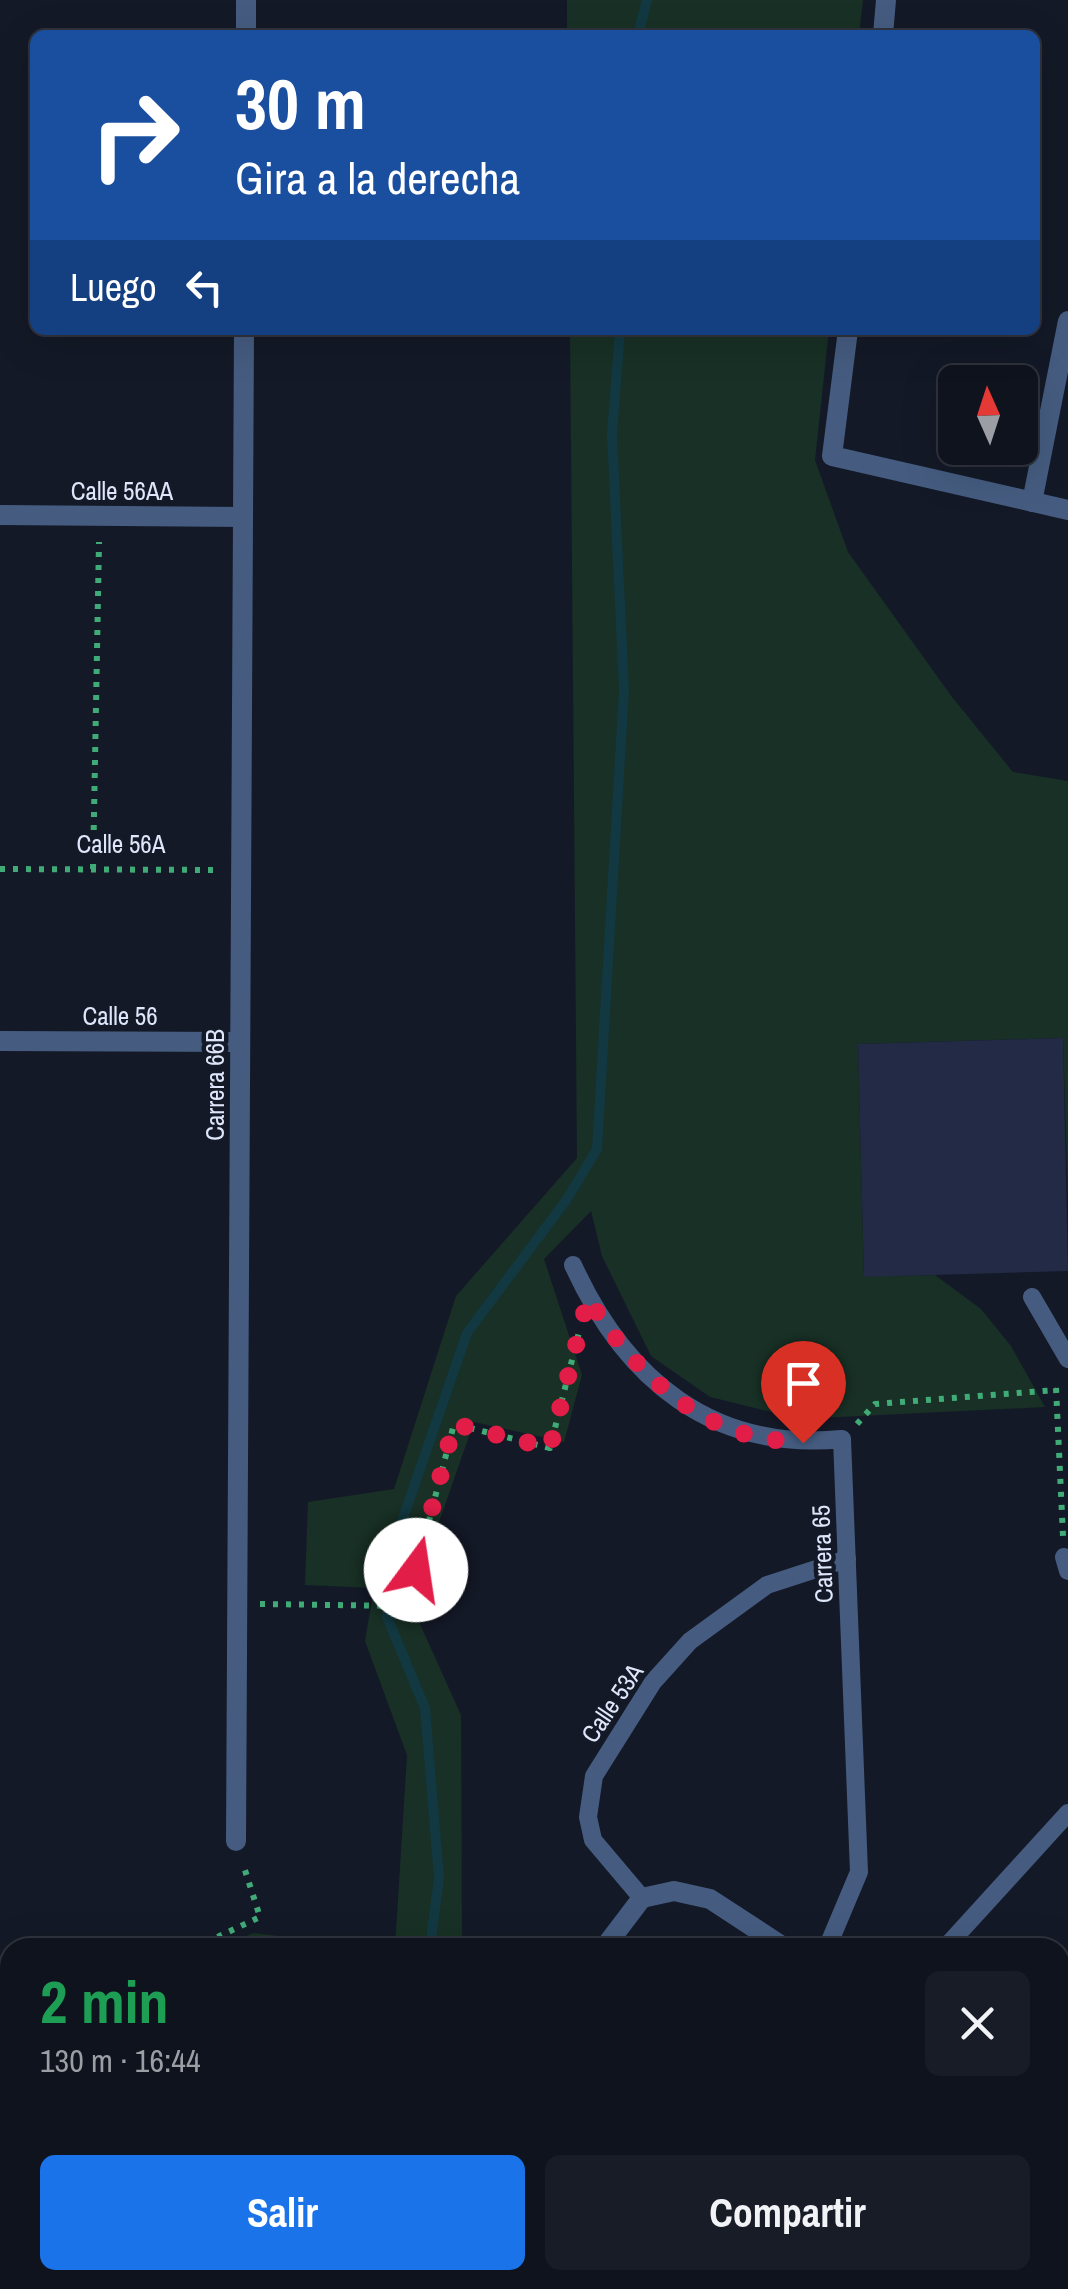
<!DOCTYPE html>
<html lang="es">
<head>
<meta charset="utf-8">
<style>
	:root { --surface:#0f131d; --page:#181c26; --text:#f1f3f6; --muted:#9b9ea4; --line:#2f323b; --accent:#1a73e8 }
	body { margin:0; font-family:"Archivo Narrow",sans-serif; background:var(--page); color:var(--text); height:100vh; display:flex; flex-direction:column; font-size:38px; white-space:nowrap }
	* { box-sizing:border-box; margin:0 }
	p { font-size:32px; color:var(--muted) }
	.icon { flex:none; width:55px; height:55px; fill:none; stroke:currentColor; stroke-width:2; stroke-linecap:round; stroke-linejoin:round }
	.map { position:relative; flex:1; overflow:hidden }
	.side { position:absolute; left:0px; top:1938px; width:1070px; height:352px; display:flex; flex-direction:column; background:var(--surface); border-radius:30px 30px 0 0; box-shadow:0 10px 40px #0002,0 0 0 2px var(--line) }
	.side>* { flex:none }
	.top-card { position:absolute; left:30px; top:30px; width:1010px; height:305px; border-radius:15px; box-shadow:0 10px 40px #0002,0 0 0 2px var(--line); background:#1a4fa0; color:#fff; overflow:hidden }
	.needle { width:65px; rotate:357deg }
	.buttons { position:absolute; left:938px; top:365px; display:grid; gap:20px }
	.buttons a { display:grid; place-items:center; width:100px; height:100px; border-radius:15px; background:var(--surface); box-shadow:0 10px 40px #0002,0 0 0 2px var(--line); font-size:50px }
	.pin { position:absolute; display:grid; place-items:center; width:85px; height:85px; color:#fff; margin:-102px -42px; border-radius:50% 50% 50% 0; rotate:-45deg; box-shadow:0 0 10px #0007 }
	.pin .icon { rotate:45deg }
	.me { position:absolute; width:110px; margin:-55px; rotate:14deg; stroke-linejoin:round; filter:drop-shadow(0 0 8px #0008) }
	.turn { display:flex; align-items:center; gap:35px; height:210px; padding:0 40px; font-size:45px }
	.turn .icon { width:130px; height:130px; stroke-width:2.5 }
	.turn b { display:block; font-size:70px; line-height:85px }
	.then { display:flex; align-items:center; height:95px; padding:0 40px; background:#0003; gap:20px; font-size:38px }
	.round { display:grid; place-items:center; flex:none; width:105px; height:105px; border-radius:15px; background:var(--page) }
	.overview { display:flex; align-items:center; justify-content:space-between; height:170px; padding:0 40px }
	h1 { font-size:60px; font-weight:800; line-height:75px; color:#1e9e55 }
	.cta { display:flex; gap:20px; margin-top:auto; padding:20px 40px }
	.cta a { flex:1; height:115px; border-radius:15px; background:var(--accent); color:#fff; font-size:40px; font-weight:800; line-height:115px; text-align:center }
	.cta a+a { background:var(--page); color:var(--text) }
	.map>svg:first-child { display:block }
	.green { fill:#183025 }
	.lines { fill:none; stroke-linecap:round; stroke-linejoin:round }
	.stream { stroke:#123841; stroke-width:10 }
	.building { fill:#222a46 }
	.path { stroke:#41ab78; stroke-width:6; stroke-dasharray:5 8; stroke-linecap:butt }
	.lane { stroke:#455c80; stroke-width:18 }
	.street { stroke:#455c80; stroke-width:20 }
	.route { stroke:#e11d48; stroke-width:18; stroke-dasharray:0 32.4 }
	.labels { text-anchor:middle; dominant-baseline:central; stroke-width:9; stroke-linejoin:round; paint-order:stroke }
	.street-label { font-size:25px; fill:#dee7fa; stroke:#141927 }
</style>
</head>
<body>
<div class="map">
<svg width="1068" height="2289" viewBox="0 0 1068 2289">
	<rect width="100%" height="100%" fill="#141927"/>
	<g class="green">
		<polygon points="567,0 863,0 859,35 567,35"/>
		<polygon points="570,330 829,330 815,460 848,552 952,697 1013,772 1068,781 1068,1202 1063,1038 858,1044 864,1276 935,1275 981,1309 1011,1346 1045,1407 799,1419 710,1397 651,1356 602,1256 591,1211 544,1259 582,1375 564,1442 474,1422 424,1565 420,1624 461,1715 462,1947 395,1947 407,1755 365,1641 374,1588 305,1585 308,1502 394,1489 456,1296 577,1158"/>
		<polygon points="254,1933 366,1947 218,1947"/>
		<polygon points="554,2280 734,2280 750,2289 542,2289"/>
	</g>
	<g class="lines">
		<g class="stream">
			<polyline points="638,35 647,0"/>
			<polyline points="424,1948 431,1939 439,1878 425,1708 387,1617 390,1556 467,1333 567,1199 597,1149 624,690 612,434 620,330"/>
			<polyline points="0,2084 10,2081"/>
			<polyline points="627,2289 630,2280"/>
		</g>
	</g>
	<polygon class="building" points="1063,1038 1068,1271 864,1277 858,1044"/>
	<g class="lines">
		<g class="path">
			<polyline points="0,869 215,870"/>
			<polyline points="93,869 99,542"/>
			<polyline points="1056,1388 1063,1536"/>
			<polyline points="857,1424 875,1404 1056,1390"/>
			<polyline points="260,1604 407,1606 454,1424 550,1448 580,1328"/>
			<polyline points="194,1948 260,1917 243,1864"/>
			<polyline points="0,2046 10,2050"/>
		</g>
		<g class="lane">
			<path d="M 573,1265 C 625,1379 712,1452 842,1439 L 859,1872 L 827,1948"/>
			<polyline points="1032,1297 1068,1359"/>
			<polyline points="1064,1557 1068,1571"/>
			<polyline points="642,1898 593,1840 588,1817 594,1776 653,1682 690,1641 767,1585 847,1559"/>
			<polyline points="945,1948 1068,1813"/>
			<polyline points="3,2185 10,2182"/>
			<polyline points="18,2289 25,2280"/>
		</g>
		<g class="street">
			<polyline points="246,35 246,0"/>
			<polyline points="883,35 886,0"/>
			<polyline points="848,330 832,456 1068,510"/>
			<polyline points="1032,502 1068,321"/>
			<polyline points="0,515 243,517"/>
			<polyline points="0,1041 240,1042"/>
			<polyline points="236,1841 244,330"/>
			<polyline points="604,1948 642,1898 674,1891 710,1899 785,1948"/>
			<polyline points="1060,2217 1068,2219"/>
			<polyline points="309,2289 331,2280"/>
		</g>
	</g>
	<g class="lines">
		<path class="route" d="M 416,1570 L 454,1424 L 550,1448 L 588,1298 C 624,1357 679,1416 749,1435 C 766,1440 786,1441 803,1443"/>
	</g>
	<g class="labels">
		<g class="street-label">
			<text x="122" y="491">Calle 56AA</text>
			<text x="121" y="844">Calle 56A</text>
			<text x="120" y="1016">Calle 56</text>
			<text transform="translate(215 1085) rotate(-90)">Carrera 66B</text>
			<text transform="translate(822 1554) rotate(-92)">Carrera 65</text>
			<text transform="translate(612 1703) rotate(-56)">Calle 53A</text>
		</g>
	</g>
</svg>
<div class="buttons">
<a><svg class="needle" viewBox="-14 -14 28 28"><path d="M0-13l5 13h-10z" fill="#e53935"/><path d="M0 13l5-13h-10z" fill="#9b9ea4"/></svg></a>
</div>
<div class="pin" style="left:803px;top:1443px;background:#d93025"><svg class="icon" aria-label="arrive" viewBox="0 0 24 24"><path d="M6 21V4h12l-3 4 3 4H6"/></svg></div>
<svg class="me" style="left:416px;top:1570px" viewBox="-20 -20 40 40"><circle r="19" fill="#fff"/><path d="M0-13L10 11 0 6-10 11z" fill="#e11d48"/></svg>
<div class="top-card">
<div class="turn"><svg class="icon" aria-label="right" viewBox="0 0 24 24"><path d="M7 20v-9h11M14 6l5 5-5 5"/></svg><div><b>30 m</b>Gira a la derecha</div></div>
<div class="then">Luego<svg class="icon" aria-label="left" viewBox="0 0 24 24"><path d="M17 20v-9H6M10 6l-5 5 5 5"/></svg></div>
</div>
<section class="side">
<div class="overview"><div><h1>2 min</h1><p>130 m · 16:44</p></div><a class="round"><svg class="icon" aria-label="close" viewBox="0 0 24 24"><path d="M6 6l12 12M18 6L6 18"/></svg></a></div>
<div class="cta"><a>Salir</a><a>Compartir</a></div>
</section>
</div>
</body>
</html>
